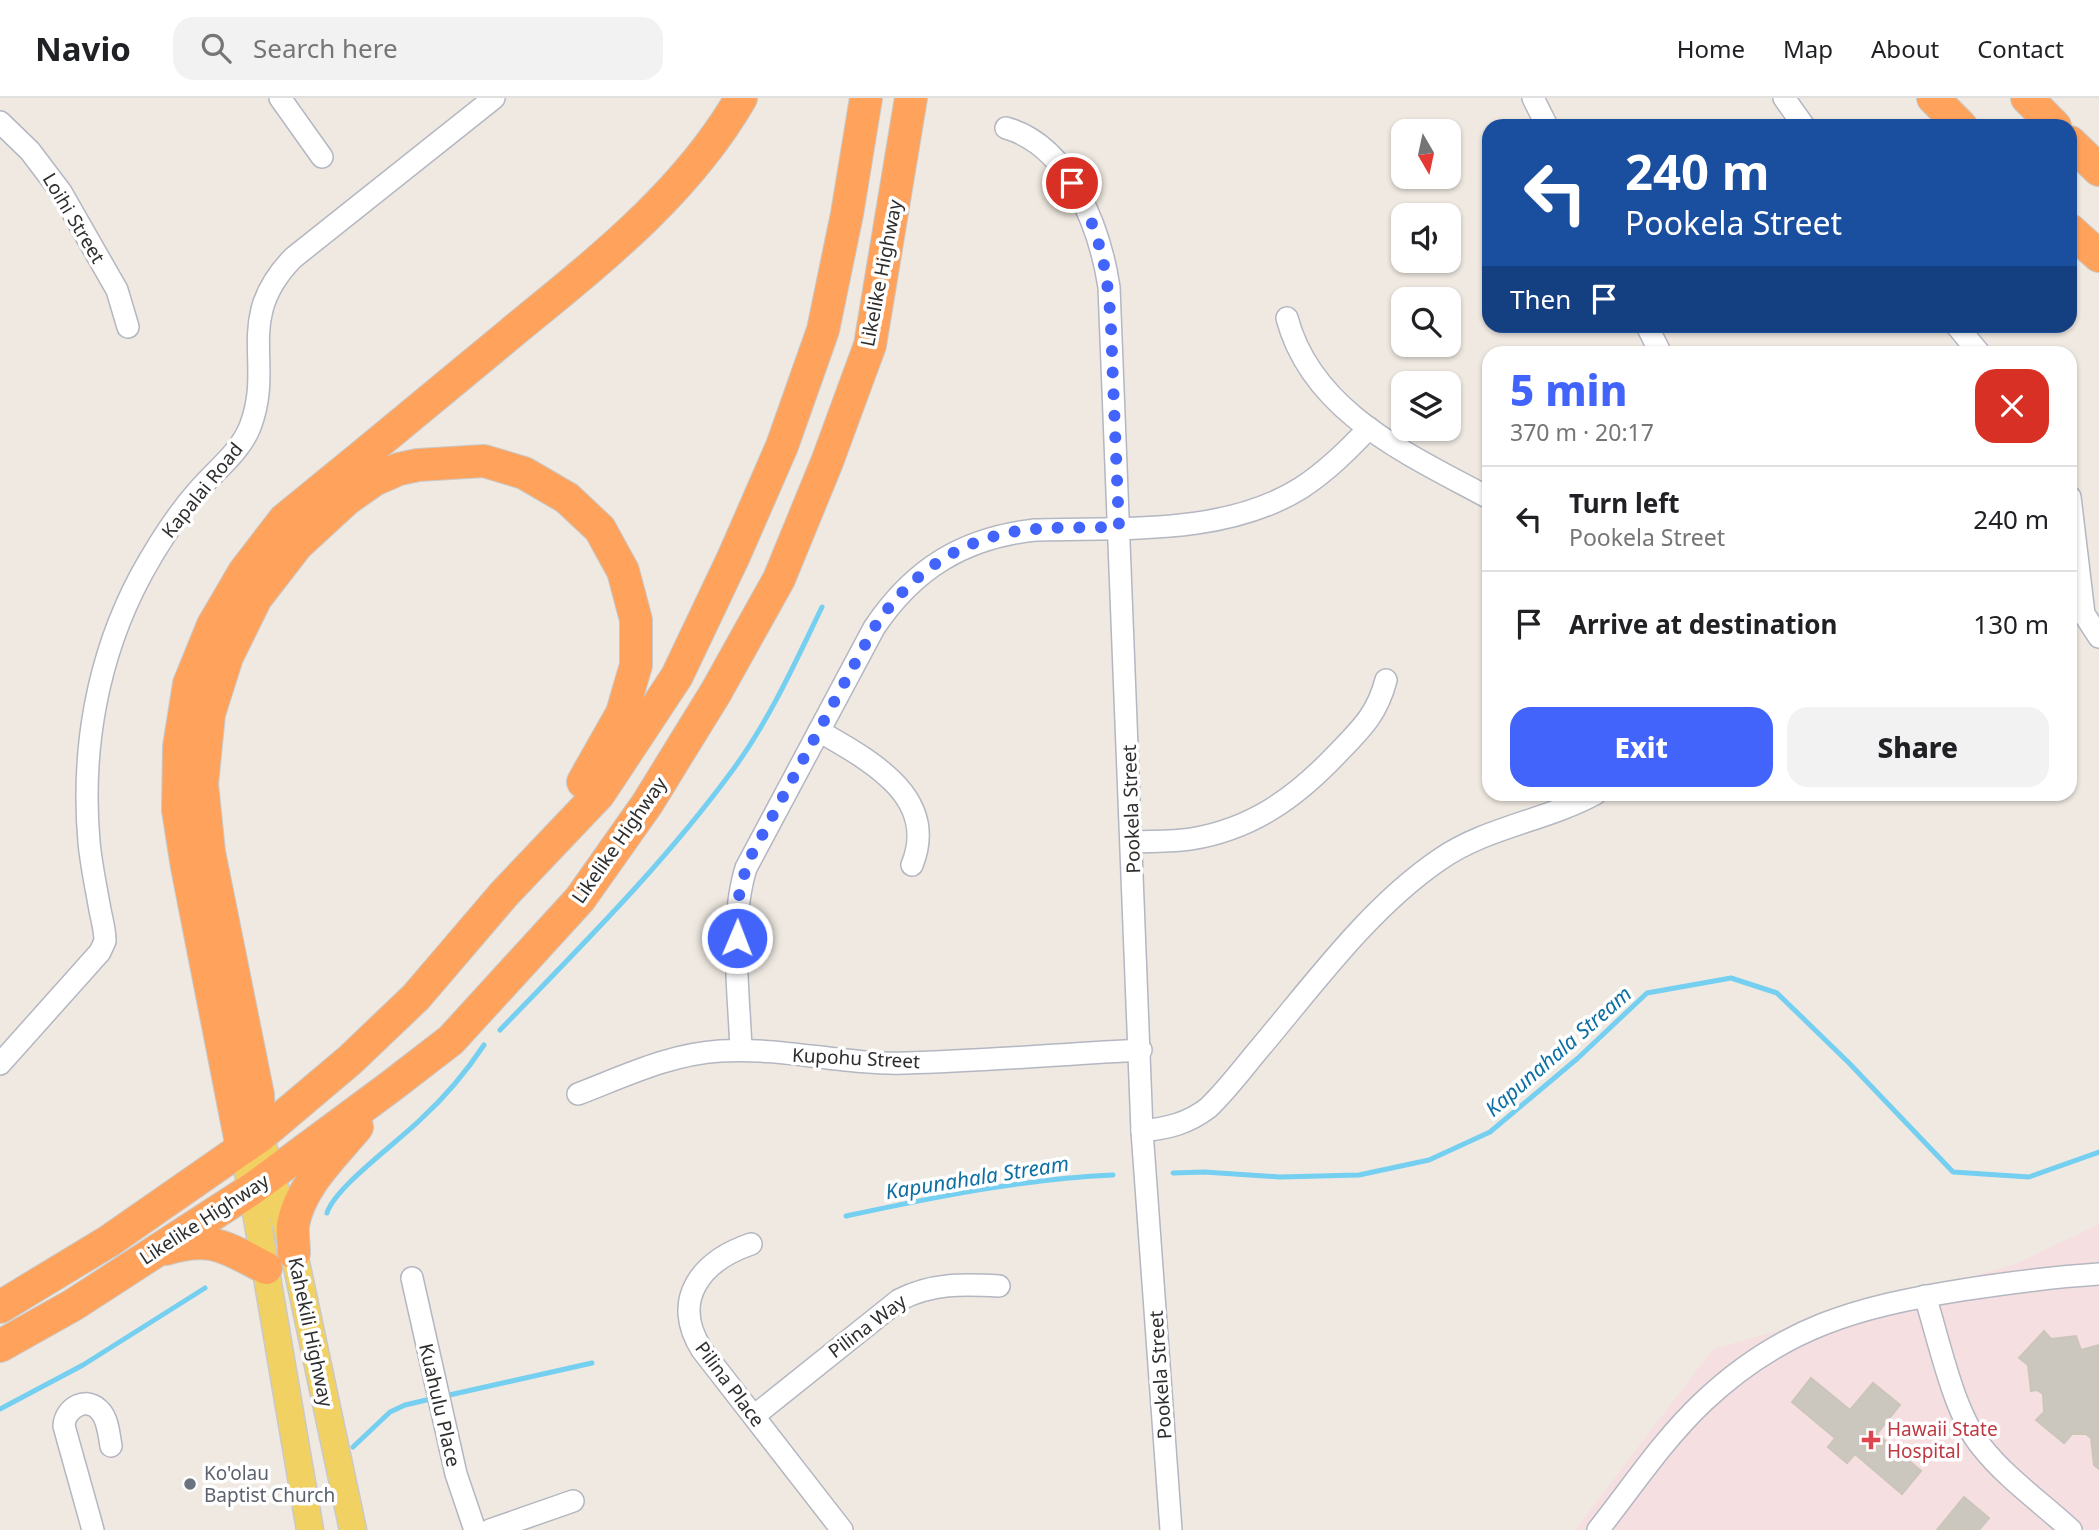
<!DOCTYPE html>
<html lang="en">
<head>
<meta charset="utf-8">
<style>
	:root { --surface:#fff; --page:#f2f2f2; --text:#202124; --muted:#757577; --line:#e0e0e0; --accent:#4264fb }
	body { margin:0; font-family:"Noto Sans",sans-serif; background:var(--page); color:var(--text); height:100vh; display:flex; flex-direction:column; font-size:26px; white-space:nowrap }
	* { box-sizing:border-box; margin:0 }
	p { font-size:23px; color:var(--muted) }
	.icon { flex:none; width:38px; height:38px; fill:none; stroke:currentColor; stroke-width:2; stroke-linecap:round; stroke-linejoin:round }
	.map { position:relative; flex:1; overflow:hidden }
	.details { position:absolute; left:1482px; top:248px; width:595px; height:455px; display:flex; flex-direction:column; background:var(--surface); border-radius:21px; box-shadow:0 2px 5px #0004 }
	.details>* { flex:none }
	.guide { position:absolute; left:1482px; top:21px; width:595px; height:214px; border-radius:21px; box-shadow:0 2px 5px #0004; background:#1a4fa0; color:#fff; overflow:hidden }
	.needle { width:46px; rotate:171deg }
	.fabs { position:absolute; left:1391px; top:21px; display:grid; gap:14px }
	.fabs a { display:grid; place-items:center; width:70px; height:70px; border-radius:14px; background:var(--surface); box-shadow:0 2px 5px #0004; font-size:35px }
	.pin { position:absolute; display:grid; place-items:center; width:60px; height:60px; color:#fff; margin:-30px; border:4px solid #fff; border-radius:50%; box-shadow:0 2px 7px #0007 }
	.me { position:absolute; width:77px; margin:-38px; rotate:1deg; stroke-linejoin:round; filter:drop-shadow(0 0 5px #0008) }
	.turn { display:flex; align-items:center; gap:24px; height:147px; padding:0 28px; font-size:32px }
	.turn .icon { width:91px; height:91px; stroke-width:2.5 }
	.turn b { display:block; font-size:49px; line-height:60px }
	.then { display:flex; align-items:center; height:66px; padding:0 28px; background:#0003; gap:14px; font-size:26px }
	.round { display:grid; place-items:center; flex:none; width:74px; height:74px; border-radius:21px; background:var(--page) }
	.head { display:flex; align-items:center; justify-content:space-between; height:119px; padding:0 28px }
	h1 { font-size:42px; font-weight:800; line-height:52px; color:var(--accent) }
	.primary-button { display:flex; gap:14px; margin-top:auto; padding:14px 28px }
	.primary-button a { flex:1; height:80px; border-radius:21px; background:var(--accent); color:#fff; font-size:28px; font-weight:800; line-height:80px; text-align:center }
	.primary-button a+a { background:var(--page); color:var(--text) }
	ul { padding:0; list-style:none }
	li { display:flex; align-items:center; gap:21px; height:105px; padding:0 28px; border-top:2px solid var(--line) }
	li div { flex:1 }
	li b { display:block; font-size:26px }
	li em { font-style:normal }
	header { display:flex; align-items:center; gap:42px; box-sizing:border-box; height:98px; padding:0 35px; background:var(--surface); border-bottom:2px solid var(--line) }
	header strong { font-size:33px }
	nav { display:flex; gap:38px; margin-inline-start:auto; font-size:24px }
	.search { width:490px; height:63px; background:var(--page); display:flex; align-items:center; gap:18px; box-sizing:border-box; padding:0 24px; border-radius:21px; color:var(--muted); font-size:26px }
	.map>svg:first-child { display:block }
	.medical { fill:#f5dfe0 }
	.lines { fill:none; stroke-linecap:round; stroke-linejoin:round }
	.stream { stroke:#75cff0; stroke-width:5 }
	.building { fill:#cbc7bf; stroke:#cbc5ba; stroke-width:2 }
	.minor-casing { stroke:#b4b7c1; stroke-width:24 }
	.major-casing { stroke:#c9c9c9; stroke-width:29 }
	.highway-casing { stroke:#c9c9c9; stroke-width:34 }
	.minor { stroke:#fff; stroke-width:21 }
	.major { stroke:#f2d163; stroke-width:26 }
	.highway { stroke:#ffa35c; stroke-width:32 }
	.route { stroke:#4264fb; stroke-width:12; stroke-dasharray:0 21.6 }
	.health-dot { fill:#e0444e; stroke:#fff; stroke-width:2.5 }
	.worship-dot { fill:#6b7280; stroke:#fff; stroke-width:2.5 }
	.labels { text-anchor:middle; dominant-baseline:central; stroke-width:7; stroke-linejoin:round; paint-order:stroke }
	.street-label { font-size:19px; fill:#2e2e2e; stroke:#fff }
	.health-label { font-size:19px; fill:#be3a42; stroke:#fff; text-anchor:start }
	.worship-label { font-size:19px; fill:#5b616d; stroke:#fff; text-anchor:start }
	.water-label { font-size:21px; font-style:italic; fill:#0d6fa3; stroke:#fff }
</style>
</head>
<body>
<header>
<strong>Navio</strong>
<div class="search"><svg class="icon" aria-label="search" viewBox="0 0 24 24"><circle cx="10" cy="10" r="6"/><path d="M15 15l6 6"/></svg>Search here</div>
<nav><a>Home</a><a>Map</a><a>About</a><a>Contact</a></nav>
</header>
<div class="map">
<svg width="2099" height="1432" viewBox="0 0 2099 1432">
	<rect width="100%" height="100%" fill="#efe9e1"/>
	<polygon class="medical" points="2099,1126 2099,1432 1575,1432 1713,1251 2016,1166"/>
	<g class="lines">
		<g class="stream">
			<path d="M 500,932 C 581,848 663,767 732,673 C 769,623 795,565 822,509"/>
			<polyline points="1173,1075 1204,1074 1280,1079 1359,1077 1429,1062 1490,1034 1578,960 1647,895 1731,880 1777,895 1849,965 1953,1074 2029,1079 2099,1054"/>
			<path d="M 327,1115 C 335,1089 399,1043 421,1021 C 445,999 466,974 484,947"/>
			<path d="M 846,1118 C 935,1099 1023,1081 1113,1077"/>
			<polyline points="445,1298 592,1265"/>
			<polyline points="0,1311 83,1267 205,1190"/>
			<polyline points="353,1349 390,1314 405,1307 435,1300"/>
		</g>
	</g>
	<g class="building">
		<polygon points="2044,1233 2051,1241 2076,1238 2081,1252 2099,1247 2099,1371 2094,1367 2091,1340 2086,1336 2072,1336 2064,1345 2036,1322 2044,1314 2043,1296 2037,1292 2031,1293 2028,1267 2019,1260"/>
		<polygon points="1811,1280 1850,1312 1873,1285 1900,1307 1877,1336 1921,1373 1902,1396 1855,1356 1847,1365 1828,1349 1835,1340 1792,1304"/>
		<polygon points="1964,1399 1989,1420 1979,1432 1937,1432"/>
	</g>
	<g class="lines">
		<defs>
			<g id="minor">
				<polyline points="280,0 322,59"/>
				<polyline points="1533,0 1547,28"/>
				<polyline points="1784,0 1804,28"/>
				<polyline points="0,24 30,53 61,94 117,192 128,229"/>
				<path d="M 1006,30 C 1070,48 1100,131 1109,189 L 1142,1033 L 1171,1432"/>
				<path d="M 1287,220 C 1312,315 1410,357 1489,400"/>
				<polyline points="1647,228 1661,256"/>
				<polyline points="1957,228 1980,256"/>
				<polyline points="2070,399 2084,516 2099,539"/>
				<path d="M 819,633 C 867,661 940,698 912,767"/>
				<path d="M 1132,744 C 1152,743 1172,744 1191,741 C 1252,731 1295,700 1336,657 C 1360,632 1377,617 1386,582"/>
				<path d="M 741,952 C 739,895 729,825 746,770 L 874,530 C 914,470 964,440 1035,432 C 1123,429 1224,438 1301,390 C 1327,373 1348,352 1369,330"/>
				<path d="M 0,966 L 100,854 L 105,843 C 105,832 102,822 100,812 C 96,789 91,766 89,744 C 81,652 97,559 141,477 C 157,448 175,419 197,394 C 215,372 239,356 250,329 C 275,264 233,222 293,160 L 494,0"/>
				<path d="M 578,996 C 625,978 670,956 720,953 C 782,949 844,967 906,965 C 984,963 1063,956 1141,952"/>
				<path d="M 1142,1033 C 1168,1030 1187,1026 1208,1010 C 1227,992 1243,970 1260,950 C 1314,886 1369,810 1439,762 C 1486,729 1545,723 1595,696"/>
				<path d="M 751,1146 C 701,1163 670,1202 702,1252 L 842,1432"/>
				<polyline points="412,1180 456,1376 475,1432"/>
				<path d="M 1925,1198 C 1939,1242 1953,1313 1981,1348 C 2006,1380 2042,1405 2071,1432"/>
				<path d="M 754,1318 L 899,1202 C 932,1185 963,1186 999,1188"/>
				<path d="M 93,1432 L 64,1328 C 65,1309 88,1297 101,1314 C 108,1322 109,1337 111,1348"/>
				<polyline points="490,1432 573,1403"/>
				<path d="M 1598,1432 C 1632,1389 1663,1342 1703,1304 C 1782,1229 1857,1209 1962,1192 C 2007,1185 2053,1179 2099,1176"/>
			</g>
			<g id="major">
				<polyline points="260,1038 294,1155 353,1432"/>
				<polyline points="242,1050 252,1091 310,1432"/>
			</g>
			<g id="highway">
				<polyline points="1933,0 1961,28"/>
				<polyline points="2027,0 2055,28"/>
				<polyline points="2070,44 2099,72"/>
				<polyline points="2070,132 2099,158"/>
				<polyline points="260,1038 258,997 209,754 202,686 209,616 227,559 256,500 297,447 347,401 374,382 399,371 418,367 484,363 524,375 567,400 600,431 623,473 636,522 636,567 622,615 583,684"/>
				<path d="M 242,1050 L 187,769 L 178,712 L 179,649 L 189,586 L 213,527 L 244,474 L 284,422 C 360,360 435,298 511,235 C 596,165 685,97 741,0"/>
				<path d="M 166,1151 C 212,1137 226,1150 266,1170"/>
				<path d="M 294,1155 C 294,1146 292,1135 293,1127 C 300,1088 333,1058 357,1029"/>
				<polyline points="0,1209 109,1143 260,1038 350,962 416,899 504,796 599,696 677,578 734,458 782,348 823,232 847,116 866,0"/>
				<polyline points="0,1248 73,1207 252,1091 390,989 451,942 580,801 647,706 716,594 779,481 827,364 870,247 911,0"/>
			</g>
		</defs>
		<use href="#minor" class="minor-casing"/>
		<use href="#major" class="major-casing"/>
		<use href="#highway" class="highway-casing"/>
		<use href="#minor" class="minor"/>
		<use href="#major" class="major"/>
		<use href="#highway" class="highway"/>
	</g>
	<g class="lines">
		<path class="route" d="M 737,840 C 735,810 740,783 752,756 L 874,530 C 906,481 953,445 1012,434 C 1047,428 1084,430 1119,429 C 1117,380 1115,332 1113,283 C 1110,208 1112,152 1072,85"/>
	</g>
	<path class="health-dot" d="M1867.5 1331.5h7v7h7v7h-7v7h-7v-7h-7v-7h7z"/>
	<circle class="worship-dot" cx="190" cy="1386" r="7"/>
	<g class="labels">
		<g class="street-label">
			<text transform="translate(74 120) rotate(59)">Loihi Street</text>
			<text transform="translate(881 175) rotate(-79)">Likelike Highway</text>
			<text transform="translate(202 392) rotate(-51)">Kapalai Road</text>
			<text transform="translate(1131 711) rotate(-92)">Pookela Street</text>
			<text transform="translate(619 742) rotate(-55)">Likelike Highway</text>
			<text transform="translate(856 960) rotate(3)">Kupohu Street</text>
			<text transform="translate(204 1121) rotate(-33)">Likelike Highway</text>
			<text transform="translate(867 1228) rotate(-37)">Pilina Way</text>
			<text transform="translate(311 1234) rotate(78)">Kahekili Highway</text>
			<text transform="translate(1160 1277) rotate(-94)">Pookela Street</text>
			<text transform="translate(730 1286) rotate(53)">Pilina Place</text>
			<text transform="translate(440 1307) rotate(77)">Kuahulu Place</text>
		</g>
		<g class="health-label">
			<text x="1887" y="1331">Hawaii State<tspan x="1887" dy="22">Hospital</tspan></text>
		</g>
		<g class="worship-label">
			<text x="204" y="1375">Ko'olau<tspan x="204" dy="22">Baptist Church</tspan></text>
		</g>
		<g class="water-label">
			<text transform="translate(1558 953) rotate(-41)">Kapunahala Stream</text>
			<text transform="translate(977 1079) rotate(-9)">Kapunahala Stream</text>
		</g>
	</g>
</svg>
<div class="fabs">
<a><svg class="needle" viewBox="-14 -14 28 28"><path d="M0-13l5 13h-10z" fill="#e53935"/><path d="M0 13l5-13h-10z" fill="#757577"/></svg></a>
<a><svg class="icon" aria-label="sound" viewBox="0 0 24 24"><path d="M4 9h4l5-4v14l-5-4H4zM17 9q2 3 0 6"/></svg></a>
<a><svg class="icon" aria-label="search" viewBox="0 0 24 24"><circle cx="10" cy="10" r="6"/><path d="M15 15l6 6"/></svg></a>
<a><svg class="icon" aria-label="layers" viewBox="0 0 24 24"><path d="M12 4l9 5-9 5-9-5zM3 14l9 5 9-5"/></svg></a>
</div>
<div class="pin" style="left:1072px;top:85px;background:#d93025"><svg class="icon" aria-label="arrive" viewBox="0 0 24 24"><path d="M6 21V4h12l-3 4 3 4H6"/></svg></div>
<svg class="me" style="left:737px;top:840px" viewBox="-20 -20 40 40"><circle r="17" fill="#4264fb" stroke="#fff" stroke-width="3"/><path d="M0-11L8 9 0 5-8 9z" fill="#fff"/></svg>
<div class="guide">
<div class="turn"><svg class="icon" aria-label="left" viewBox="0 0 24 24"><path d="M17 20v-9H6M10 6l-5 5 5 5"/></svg><div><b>240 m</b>Pookela Street</div></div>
<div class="then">Then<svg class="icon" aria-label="arrive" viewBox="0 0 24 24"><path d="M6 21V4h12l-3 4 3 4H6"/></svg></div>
</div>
<section class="details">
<div class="head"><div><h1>5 min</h1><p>370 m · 20:17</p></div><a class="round" style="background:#d93025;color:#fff"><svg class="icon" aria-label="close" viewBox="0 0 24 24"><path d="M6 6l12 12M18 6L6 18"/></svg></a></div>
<ul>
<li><svg class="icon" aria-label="left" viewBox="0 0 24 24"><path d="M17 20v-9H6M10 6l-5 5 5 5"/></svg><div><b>Turn left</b><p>Pookela Street</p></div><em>240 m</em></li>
<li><svg class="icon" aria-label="arrive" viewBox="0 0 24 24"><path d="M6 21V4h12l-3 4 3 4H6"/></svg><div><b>Arrive at destination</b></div><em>130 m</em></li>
</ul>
<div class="primary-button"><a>Exit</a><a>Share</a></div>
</section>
</div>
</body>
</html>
